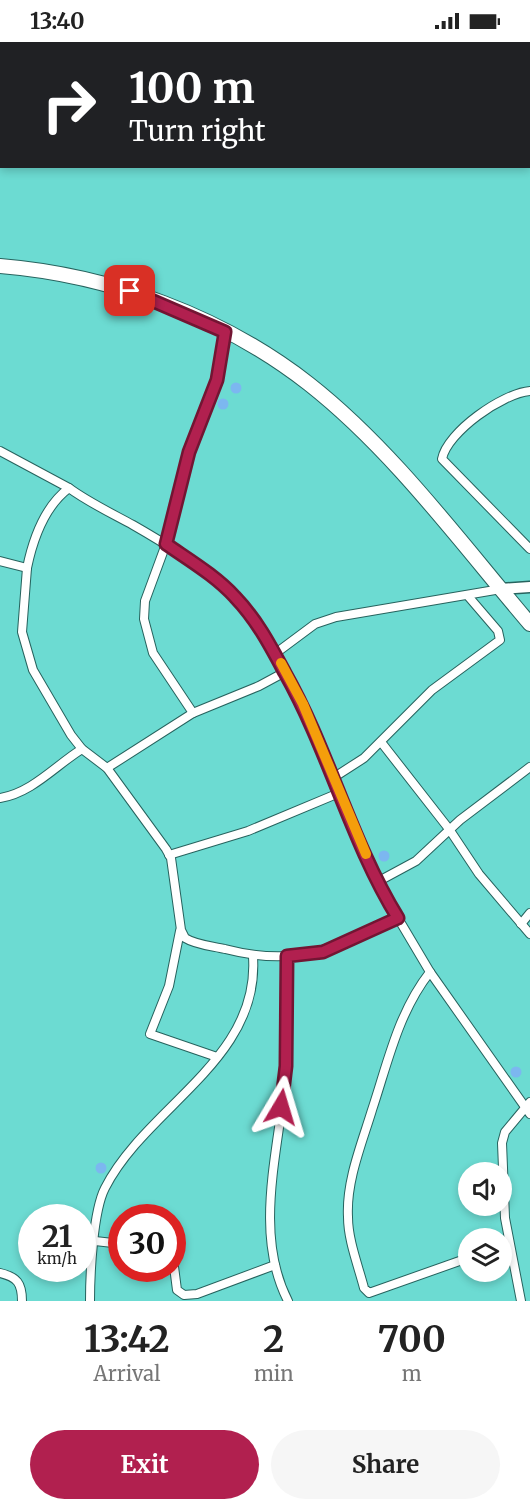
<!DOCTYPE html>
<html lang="en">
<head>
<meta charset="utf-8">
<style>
	:root { --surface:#fff; --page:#f6f6f6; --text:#222; --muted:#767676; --accent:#b1204f }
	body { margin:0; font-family:Merriweather,serif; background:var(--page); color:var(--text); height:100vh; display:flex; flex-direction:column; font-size:22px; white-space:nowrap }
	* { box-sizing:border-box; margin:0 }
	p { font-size:20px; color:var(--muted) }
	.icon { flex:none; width:33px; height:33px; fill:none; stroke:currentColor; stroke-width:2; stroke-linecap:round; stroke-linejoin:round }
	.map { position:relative; height:1259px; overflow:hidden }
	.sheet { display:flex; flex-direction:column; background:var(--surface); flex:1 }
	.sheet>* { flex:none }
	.hud { position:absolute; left:0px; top:0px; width:531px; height:126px; box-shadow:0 3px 9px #0003; background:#202124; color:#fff; overflow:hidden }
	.controls { position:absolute; left:458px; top:1120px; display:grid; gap:12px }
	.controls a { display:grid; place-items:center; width:54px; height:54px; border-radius:50%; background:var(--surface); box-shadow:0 3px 9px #0003; font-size:30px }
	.speed { position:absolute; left:18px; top:1162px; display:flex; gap:12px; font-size:30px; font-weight:700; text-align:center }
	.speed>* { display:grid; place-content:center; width:78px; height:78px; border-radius:50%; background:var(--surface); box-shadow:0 3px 9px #0003; line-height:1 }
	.speed small { font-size:15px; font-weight:400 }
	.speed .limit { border:9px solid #d22; background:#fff; color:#111 }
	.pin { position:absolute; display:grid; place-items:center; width:51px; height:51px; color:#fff; margin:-26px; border-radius:12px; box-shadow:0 3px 9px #0006 }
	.me { position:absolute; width:66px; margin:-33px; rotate:7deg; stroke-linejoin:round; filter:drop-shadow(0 0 4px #0008) }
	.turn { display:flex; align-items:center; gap:21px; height:126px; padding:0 30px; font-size:27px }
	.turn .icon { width:78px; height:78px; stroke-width:2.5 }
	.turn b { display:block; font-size:42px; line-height:51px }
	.eta { display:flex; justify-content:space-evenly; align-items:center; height:102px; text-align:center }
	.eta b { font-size:36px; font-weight:700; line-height:42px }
	.primary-button { display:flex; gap:12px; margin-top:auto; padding:12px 30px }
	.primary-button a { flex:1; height:69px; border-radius:36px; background:var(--accent); color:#fff; font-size:24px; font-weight:700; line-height:69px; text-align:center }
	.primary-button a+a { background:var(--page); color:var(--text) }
	.status { display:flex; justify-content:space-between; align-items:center; height:42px; padding:0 30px; background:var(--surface); direction:ltr }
	.status svg { height:16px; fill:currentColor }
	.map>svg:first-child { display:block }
	.building { fill:#7cb7f0 }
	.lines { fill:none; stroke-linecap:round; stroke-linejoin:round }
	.street-casing { stroke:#27635e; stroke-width:10 }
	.secondary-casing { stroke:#27635e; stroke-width:13 }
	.highway-casing { stroke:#27635e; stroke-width:16 }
	.street { stroke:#fff; stroke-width:8 }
	.secondary { stroke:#fff; stroke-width:10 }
	.highway { stroke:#fff; stroke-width:14 }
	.route-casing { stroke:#731533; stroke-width:15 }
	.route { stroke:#b1204f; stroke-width:10 }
	.slow { stroke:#f59e0b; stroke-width:10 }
</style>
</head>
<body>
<div class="status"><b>13:40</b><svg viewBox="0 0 49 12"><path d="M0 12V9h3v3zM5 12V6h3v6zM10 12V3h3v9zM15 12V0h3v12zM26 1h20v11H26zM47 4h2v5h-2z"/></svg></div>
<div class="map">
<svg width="530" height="1259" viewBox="0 0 530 1259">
	<rect width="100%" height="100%" fill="#6cdbd2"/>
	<g class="building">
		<circle cx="236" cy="346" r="5.5"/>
		<circle cx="223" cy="362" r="5.5"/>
		<circle cx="384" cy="814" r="5.5"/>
		<circle cx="516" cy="1030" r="5.5"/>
		<circle cx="101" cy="1126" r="5.5"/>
	</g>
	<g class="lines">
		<defs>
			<g id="street">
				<path d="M 530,349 C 503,351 447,390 442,417 L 530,507"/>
				<polyline points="0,409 69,446"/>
				<path d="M 0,519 L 27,526 C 33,497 45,464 69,446 C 88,460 111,471 133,483 C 196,519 238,548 276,611"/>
				<path d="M 27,526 L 22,590 L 33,628 L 71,693 L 82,707 L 107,726 L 166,807 L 171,816 L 181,888 L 185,896 C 196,903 212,904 225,907 C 298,926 333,906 398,876"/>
				<polyline points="501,547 336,575 315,582 276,611 303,662 357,793 392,866 430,930 530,1072"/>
				<polyline points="193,671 153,611 144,577 145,559 166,502 189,410 217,338 225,290"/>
				<polyline points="381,700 449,787 479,832 530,892"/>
				<polyline points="107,726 193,671 259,644 285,630"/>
				<polyline points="333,736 364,716 432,648 500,598 498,589 468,554"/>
				<path d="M 0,756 C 32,751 56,723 82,707"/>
				<polyline points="169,813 248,789 339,751"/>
				<polyline points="379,839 416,819 460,778 530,725"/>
				<polyline points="521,882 530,871"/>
				<polyline points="180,889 169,944 150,992 217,1015"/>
				<path d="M 287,914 C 287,951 289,988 286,1024 C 282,1100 251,1187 288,1259"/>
				<path d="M 430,930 C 398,971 388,1020 372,1068 C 362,1101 346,1139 348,1175 C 348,1198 358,1223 364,1246 L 369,1251 L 468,1216"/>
				<polyline points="95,1199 122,1202"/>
				<polyline points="172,1209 177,1248 184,1253 197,1252 275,1223"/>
				<path d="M 0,1231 C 17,1235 22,1241 22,1259"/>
				<path d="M 90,1259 C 90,1232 93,1169 105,1146 C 146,1065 260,1018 253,915"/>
				<polyline points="521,1259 505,1176 502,1101 505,1090 530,1060"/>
			</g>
			<polyline id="secondary" points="501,547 530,545"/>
			<path id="highway" d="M 0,224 C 110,233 222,274 309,342 C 393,408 461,501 530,582"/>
		</defs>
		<use href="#street" class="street-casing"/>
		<use href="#secondary" class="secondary-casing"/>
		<use href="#highway" class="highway-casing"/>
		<use href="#street" class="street"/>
		<use href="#secondary" class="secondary"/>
		<use href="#highway" class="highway"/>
	</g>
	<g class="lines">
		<defs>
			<path id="route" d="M 130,249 L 225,290 L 217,338 L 189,410 L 166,502 C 189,518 216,534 235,555 C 257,578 270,603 285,631 C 329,709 351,800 398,876 L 323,910 L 287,914 L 286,1024 L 281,1065"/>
		</defs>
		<use href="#route" class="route-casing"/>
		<use href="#route" class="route"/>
		<polyline class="slow" points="281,621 303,662 366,812"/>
	</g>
</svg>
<div class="controls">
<a><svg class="icon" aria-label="sound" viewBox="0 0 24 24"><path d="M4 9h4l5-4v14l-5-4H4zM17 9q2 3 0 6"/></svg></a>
<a><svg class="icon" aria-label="layers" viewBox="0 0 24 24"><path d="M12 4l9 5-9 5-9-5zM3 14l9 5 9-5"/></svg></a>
</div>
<div class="speed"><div>21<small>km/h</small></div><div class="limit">30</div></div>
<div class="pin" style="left:130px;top:249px;background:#d93025"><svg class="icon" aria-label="arrive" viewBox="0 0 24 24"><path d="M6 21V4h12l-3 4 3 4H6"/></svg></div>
<svg class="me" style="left:281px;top:1065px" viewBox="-20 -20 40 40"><path d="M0-17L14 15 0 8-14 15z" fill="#b1204f" stroke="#fff" stroke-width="4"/></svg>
<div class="hud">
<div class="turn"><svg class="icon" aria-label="right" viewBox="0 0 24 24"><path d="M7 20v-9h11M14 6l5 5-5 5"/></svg><div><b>100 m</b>Turn right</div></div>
</div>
</div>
<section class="sheet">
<div class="eta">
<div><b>13:42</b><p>Arrival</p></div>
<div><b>2</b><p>min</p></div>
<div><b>700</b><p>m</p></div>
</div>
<div class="primary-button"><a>Exit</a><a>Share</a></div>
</section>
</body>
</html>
